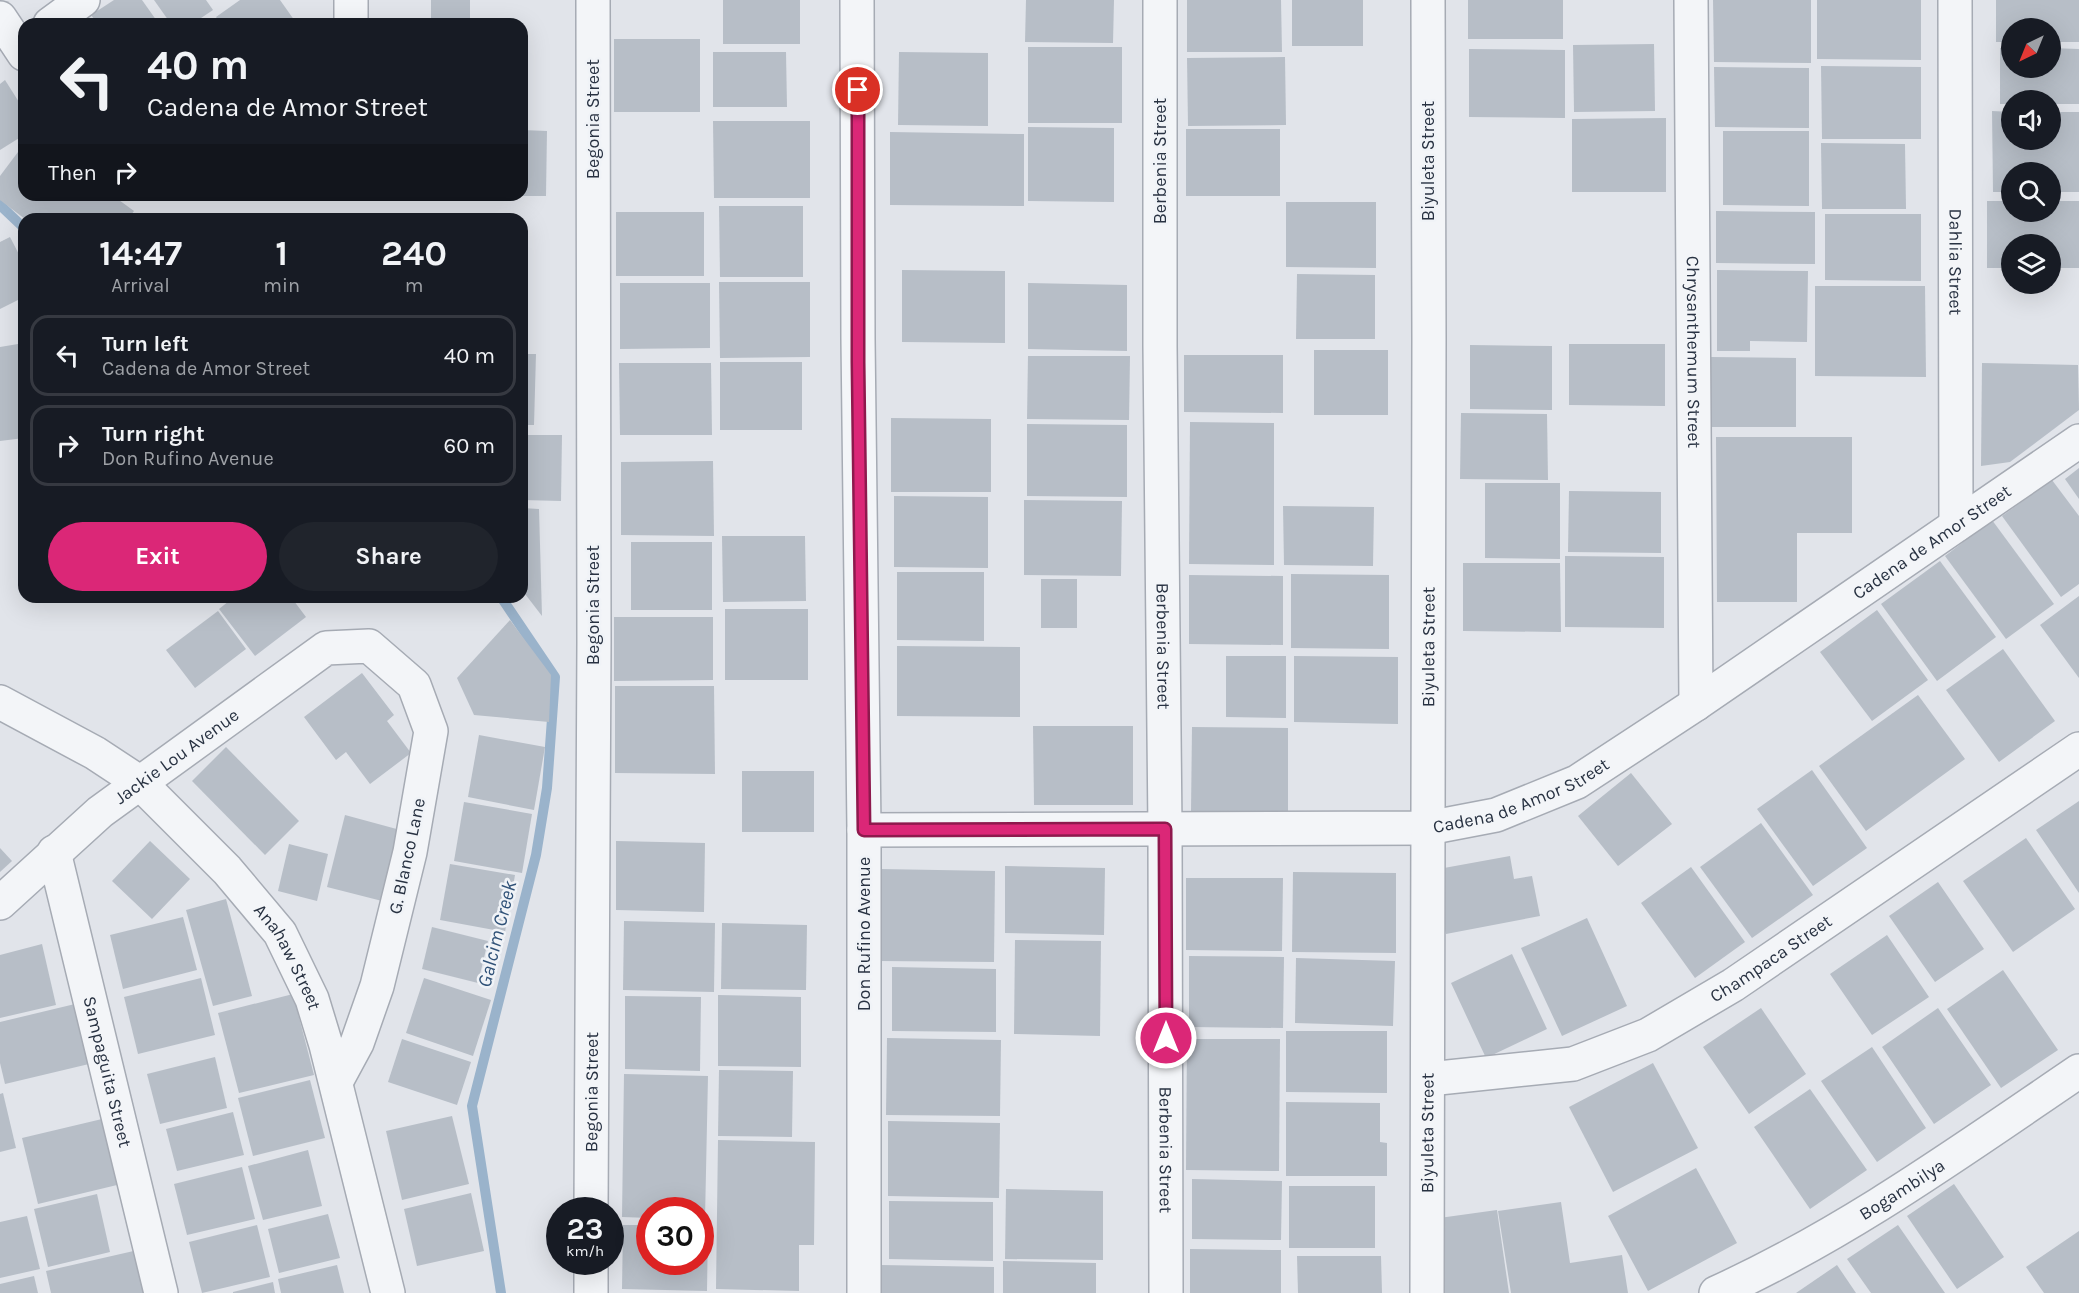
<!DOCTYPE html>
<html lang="en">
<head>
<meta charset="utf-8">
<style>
	:root { --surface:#171b24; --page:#20242c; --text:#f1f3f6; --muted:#9ea1a6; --line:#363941; --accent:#db2777 }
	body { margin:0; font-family:Karla,sans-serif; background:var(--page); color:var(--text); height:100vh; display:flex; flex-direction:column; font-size:22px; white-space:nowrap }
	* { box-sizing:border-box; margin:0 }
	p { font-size:20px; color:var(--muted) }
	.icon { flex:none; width:33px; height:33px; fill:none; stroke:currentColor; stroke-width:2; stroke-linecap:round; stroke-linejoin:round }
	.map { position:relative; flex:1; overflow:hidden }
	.drawer { position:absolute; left:18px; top:213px; width:510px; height:390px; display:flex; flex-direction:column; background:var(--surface); border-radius:18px; box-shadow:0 6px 24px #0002 }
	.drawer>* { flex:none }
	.hud { position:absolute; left:18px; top:18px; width:510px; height:183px; border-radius:18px; box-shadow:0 6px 24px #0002; background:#171b24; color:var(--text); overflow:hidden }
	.needle { width:39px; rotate:223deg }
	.buttons { position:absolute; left:2001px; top:18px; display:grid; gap:12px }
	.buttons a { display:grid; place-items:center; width:60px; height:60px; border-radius:50%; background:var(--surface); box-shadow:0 6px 24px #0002; font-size:30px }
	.speed { position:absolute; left:546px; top:1197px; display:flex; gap:12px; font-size:30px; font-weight:700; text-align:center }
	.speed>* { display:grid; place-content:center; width:78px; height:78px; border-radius:50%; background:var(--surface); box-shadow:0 6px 24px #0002; line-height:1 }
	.speed small { font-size:15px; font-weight:400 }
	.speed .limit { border:9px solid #d22; background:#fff; color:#111 }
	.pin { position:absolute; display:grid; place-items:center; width:51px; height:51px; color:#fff; margin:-26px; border:3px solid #fff; border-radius:50%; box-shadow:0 2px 6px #0007 }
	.me { position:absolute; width:66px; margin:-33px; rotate:0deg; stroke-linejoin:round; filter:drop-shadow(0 0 4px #0008) }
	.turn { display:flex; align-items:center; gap:21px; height:126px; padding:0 30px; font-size:27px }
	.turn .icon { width:78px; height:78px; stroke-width:2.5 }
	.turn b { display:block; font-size:42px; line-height:51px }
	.then { display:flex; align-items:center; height:57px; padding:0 30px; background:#0003; gap:12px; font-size:22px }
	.eta { display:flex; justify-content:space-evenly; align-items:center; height:102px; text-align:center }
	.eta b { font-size:36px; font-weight:700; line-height:42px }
	.primary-button { display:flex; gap:12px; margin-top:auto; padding:12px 30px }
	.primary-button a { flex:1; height:69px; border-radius:36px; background:var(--accent); color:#fff; font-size:24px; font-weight:700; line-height:69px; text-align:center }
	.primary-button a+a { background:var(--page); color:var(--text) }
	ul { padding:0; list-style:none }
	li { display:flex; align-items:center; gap:18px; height:81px; margin:0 12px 9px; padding:0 18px; border:3px solid var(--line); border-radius:18px }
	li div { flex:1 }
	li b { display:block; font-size:22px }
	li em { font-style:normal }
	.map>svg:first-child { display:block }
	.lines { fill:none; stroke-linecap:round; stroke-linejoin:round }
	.stream { stroke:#9ab3cb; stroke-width:10 }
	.building { fill:#b7bec7 }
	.minor-casing { stroke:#a6abb4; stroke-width:36 }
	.minor { stroke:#f3f5f8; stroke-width:33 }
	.route-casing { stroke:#8e194d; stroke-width:15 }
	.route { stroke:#db2777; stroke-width:10 }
	.labels { text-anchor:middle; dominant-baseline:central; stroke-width:5; stroke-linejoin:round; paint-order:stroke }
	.street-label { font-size:18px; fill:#283242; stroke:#f0f3f7 }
	.water-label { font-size:20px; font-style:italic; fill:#305278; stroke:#f0f3f7 }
</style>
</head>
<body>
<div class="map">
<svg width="2079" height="1293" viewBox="0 0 2079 1293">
	<rect width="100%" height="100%" fill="#e1e4ea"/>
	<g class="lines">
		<g class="stream">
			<polyline points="0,205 24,228"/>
			<polyline points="501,597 555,677 547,788 536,855 472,1106 501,1293"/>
		</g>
	</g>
	<g class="building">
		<polygon points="114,0 142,0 159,24 98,24 91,15"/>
		<polygon points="154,0 206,0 213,10 192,24 171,24"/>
		<polygon points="240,0 280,0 297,24 221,24 216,17"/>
		<rect x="431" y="0" width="39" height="24"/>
		<rect x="723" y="0" width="77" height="44"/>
		<polygon points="1026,0 1114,0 1113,43 1025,42"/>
		<polygon points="1187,0 1281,0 1282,52 1187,52"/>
		<rect x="1292" y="0" width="71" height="46"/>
		<rect x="1468" y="0" width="95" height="39"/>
		<polygon points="1713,0 1811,0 1811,63 1714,62"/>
		<polygon points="1817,0 1921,0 1921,60 1817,59"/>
		<polygon points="1996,0 2079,0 2079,42 2050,42 2050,28 2012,28 2012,42 1996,42"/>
		<rect x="614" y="39" width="86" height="73"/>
		<polygon points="1654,44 1655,111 1574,112 1573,45"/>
		<rect x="1028" y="47" width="94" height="76"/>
		<polygon points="2000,48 2012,48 2012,68 2050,68 2050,48 2079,49 2079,104 2050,104 2050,100 2012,100 2012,104 2000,104"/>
		<polygon points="1469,49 1565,50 1565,118 1469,117"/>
		<polygon points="713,52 786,52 787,107 713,107"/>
		<polygon points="899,52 988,53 988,126 898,125"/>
		<polygon points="1285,57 1286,125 1188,126 1187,58"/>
		<polygon points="1821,66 1921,67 1921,139 1822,139"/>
		<polygon points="1714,67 1809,68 1809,128 1715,127"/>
		<polygon points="5,80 24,110 24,135 0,150 0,84"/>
		<polygon points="1992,111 2012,112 2012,140 2050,140 2050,112 2079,112 2079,192 2050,192 2050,172 2012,172 2012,192 1993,192"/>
		<polygon points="1666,118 1666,192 1572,192 1572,119"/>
		<polygon points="713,121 810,121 810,198 714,198"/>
		<polygon points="1028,127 1114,128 1114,202 1028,201"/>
		<rect x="1186" y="129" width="94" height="67"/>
		<polygon points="522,130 547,131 546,196 522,196"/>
		<polygon points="1723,131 1809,131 1809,206 1723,205"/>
		<polygon points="890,132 1024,134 1024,206 890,205"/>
		<polygon points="1821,143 1905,144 1906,209 1822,209"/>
		<polygon points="24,144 24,195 112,195 134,211 128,219 25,219 0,200 0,176"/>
		<polygon points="1987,201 2012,201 2012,212 2050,212 2050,201 2079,201 2079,268 2050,268 2050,244 2012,244 2012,268 1987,268"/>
		<polygon points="1286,202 1376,202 1376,268 1286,267"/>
		<polygon points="719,206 803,206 803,277 720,277"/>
		<polygon points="1716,211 1815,212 1815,264 1716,263"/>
		<rect x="616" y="212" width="88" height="64"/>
		<polygon points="1825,214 1921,214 1921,281 1825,280"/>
		<polygon points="10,237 24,264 24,297 0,309 0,242"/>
		<polygon points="902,270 1005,271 1005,343 902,342"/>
		<polygon points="1717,270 1808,271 1807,342 1750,341 1750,351 1717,351"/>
		<polygon points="1297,274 1375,275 1375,339 1296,339"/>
		<polygon points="719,282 810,282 810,357 720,358"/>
		<polygon points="620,283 710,283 710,348 620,349"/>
		<polygon points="1028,283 1127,285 1127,351 1028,349"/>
		<polygon points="1815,286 1925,286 1926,377 1815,376"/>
		<polygon points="24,343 24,438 0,441 0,347"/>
		<polygon points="1569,344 1665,344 1665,406 1569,405"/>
		<polygon points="1470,345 1552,346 1552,410 1470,409"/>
		<rect x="1314" y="350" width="74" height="65"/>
		<polygon points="522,354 536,354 534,425 522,425"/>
		<polygon points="1184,355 1283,355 1283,413 1184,412"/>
		<polygon points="1028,356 1130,356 1129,420 1027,419"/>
		<polygon points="1711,357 1796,358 1796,427 1711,427"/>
		<rect x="720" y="362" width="82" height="68"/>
		<polygon points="619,363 711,363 712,435 620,435"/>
		<polygon points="1982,363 2078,365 2079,410 2010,462 1981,466"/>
		<polygon points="1461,413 1547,414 1548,480 1460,479"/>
		<polygon points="891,418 991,419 991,492 891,492"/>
		<polygon points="1190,422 1274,423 1274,565 1189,564"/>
		<polygon points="1027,424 1127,425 1127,497 1027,496"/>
		<polygon points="522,435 562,435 561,501 522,500"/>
		<polygon points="1716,437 1852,437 1852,533 1797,533 1797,602 1717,602"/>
		<polygon points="713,461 714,536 621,535 621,462"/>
		<polygon points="2079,468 2079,499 2065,479"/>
		<polygon points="2052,480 2079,516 2079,584 2061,597 2002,516"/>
		<polygon points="1485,483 1560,483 1560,559 1485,558"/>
		<polygon points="1569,491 1661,492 1661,553 1568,552"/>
		<polygon points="894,496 988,497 988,568 894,567"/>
		<polygon points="1024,500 1122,501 1121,576 1024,575"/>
		<polygon points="1283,506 1374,507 1373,566 1284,565"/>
		<polygon points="522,508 539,509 542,616 522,590"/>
		<polygon points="1992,520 2054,604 2006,639 1945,556"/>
		<polygon points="722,536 805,536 806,601 723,602"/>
		<rect x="631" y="542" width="81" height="68"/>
		<polygon points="1565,556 1664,557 1664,628 1565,627"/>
		<polygon points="1940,561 1996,637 1937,681 1881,604"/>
		<polygon points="1463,563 1560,563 1561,632 1463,631"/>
		<polygon points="897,572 984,572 984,641 897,640"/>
		<polygon points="1291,574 1389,575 1389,649 1291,648"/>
		<polygon points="1189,575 1283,576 1283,645 1189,644"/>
		<rect x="1041" y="579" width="36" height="49"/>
		<polygon points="2079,596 2079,678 2040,625"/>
		<polygon points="234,597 291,597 306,617 255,656 219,609"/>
		<rect x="725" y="609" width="83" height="71"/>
		<polygon points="1877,610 1928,680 1872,721 1820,652"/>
		<polygon points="218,611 246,649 195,688 166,650"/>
		<polygon points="614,617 713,617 713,680 614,681"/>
		<polygon points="510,620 551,675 549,722 474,715 457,678"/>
		<polygon points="897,646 1020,647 1020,717 897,716"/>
		<polygon points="2003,649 2055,721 1999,762 1946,690"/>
		<polygon points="1226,656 1286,656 1286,718 1226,717"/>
		<polygon points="1294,656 1398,657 1398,724 1294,722"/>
		<polygon points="362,673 394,715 387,721 411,753 370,784 346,752 336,760 304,717"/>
		<polygon points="615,686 714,686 715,774 615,773"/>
		<polygon points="1918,695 1965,759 1866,831 1819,766"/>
		<polygon points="1033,726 1133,726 1133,805 1034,805"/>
		<polygon points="1192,727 1288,728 1288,813 1191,812"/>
		<polygon points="479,735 545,747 534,810 468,797"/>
		<polygon points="226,747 299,821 265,855 192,781"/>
		<polygon points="1812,770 1867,848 1813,886 1757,809"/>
		<rect x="742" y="771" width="72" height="61"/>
		<polygon points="1631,773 1672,824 1618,866 1578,816"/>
		<polygon points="2079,801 2079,893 2036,830"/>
		<polygon points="464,802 532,814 522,873 454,861"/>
		<polygon points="345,815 404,831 386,902 327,887"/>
		<polygon points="1761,823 1813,895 1752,938 1700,867"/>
		<polygon points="2026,838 2075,909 2013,952 1963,881"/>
		<polygon points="150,841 190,879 152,919 112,881"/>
		<polygon points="616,841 705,843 704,912 616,910"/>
		<polygon points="289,844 328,854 317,901 278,891"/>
		<polygon points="0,848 12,861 0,872"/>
		<polygon points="1510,856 1514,879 1532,876 1540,916 1446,934 1433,870"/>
		<polygon points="450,864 515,875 505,932 440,920"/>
		<polygon points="1005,866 1105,868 1104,935 1005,933"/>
		<polygon points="1691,867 1745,942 1695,978 1641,903"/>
		<polygon points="880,869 995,871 994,962 879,961"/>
		<polygon points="1293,872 1396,873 1396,953 1292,952"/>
		<polygon points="1186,878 1283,878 1282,951 1186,950"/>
		<polygon points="1938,882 1984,949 1935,982 1889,916"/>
		<polygon points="226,899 252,996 213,1006 186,910"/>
		<polygon points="183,917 197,970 123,989 110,935"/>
		<polygon points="1587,918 1627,1006 1562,1036 1521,948"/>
		<polygon points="624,921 715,923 714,992 623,990"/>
		<polygon points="722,923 807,925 806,990 721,989"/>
		<polygon points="432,927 488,941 478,983 422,969"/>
		<polygon points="1887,935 1929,997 1872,1035 1830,974"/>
		<polygon points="1015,940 1101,941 1100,1036 1014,1034"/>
		<polygon points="42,944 56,1005 0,1018 0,955"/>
		<polygon points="1512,954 1547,1029 1486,1058 1451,983"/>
		<polygon points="1189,956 1284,957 1283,1028 1189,1027"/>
		<polygon points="1296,958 1395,961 1393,1026 1295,1023"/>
		<polygon points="892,967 996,969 996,1032 892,1031"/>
		<polygon points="2003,970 2058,1050 2001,1088 1947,1009"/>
		<polygon points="201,978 215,1035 138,1054 124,997"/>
		<polygon points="424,978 491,1000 473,1056 406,1033"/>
		<polygon points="293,994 314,1075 239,1093 218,1013"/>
		<polygon points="718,995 801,997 801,1067 718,1066"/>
		<polygon points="625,996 701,997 700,1071 625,1069"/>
		<polygon points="75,1004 89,1064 5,1084 0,1063 0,1022"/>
		<polygon points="1761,1008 1806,1074 1749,1114 1703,1047"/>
		<polygon points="1938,1008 1991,1085 1934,1124 1882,1047"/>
		<polygon points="1286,1031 1387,1031 1387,1093 1286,1092"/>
		<polygon points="887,1038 1001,1040 1000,1116 886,1115"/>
		<polygon points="402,1039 471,1062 457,1105 388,1082"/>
		<polygon points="1187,1039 1280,1039 1279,1171 1186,1170"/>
		<polygon points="1872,1047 1926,1128 1877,1162 1821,1081"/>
		<polygon points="215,1057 227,1108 160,1124 147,1074"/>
		<polygon points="1653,1063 1698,1148 1613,1192 1569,1107"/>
		<polygon points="719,1070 793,1071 792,1137 718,1136"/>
		<polygon points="624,1074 708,1076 705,1219 700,1219 700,1210 650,1210 650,1218 622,1217"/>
		<polygon points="310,1080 325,1138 253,1156 238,1098"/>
		<polygon points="1810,1089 1867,1170 1810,1209 1754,1127"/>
		<polygon points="3,1093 16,1148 0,1152 0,1094"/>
		<polygon points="1286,1102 1380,1103 1380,1142 1387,1143 1387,1176 1286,1176"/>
		<polygon points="233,1112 244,1155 177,1171 166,1129"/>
		<polygon points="452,1116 469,1184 402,1200 386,1131"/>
		<polygon points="102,1119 117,1185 38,1204 22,1138"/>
		<polygon points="888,1121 1000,1123 999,1198 888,1196"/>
		<polygon points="718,1140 815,1142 814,1245 799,1245 799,1291 716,1289"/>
		<polygon points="308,1150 322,1206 263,1220 248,1166"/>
		<polygon points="242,1167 255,1219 187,1235 174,1184"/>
		<polygon points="1696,1168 1737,1243 1648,1291 1608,1216"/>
		<polygon points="1192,1179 1282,1181 1281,1240 1192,1239"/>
		<polygon points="1954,1184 2004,1257 1957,1289 1907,1216"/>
		<rect x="1289" y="1186" width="86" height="62"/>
		<polygon points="1006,1189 1103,1191 1103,1260 1005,1259"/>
		<polygon points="471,1193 484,1251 417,1266 404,1209"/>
		<polygon points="97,1194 110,1252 48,1267 34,1209"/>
		<polygon points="889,1201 993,1202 993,1261 889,1259"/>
		<polygon points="1561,1202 1570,1263 1622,1255 1628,1293 1511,1293 1498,1211"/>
		<polygon points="1497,1210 1509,1293 1443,1293 1432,1219"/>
		<polygon points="328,1214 340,1258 279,1273 268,1229"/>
		<polygon points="27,1216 40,1269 0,1278 0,1222"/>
		<polygon points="257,1225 270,1277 202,1293 189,1242"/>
		<polygon points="623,1225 650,1225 650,1262 700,1262 700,1226 708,1226 707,1291 622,1289"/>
		<polygon points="1898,1225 1945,1293 1871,1293 1847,1259"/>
		<polygon points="2079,1231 2079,1293 2044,1293 2026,1267"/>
		<polygon points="1190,1249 1281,1250 1281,1293 1190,1293"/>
		<polygon points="138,1250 149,1293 51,1293 46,1271"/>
		<polygon points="1297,1256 1381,1256 1382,1293 1298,1293"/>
		<polygon points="1003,1261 1096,1263 1096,1293 1003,1293"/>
		<polygon points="337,1265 344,1293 281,1293 278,1279"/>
		<polygon points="881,1265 994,1267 994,1293 881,1293"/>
		<polygon points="1837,1265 1856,1293 1796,1293"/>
		<polygon points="34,1276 38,1293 0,1293 0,1284"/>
		<polygon points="273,1282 275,1293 233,1293 233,1292"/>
	</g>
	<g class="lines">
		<defs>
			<g id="minor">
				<polyline points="351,0 351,24"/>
				<polyline points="857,0 858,339 864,830 864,1293"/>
				<path id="s1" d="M 1160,0 L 1160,346 L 1165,829 L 1166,1293"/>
				<path id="s2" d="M 1691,0 L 1696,704"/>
				<path id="s3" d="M 1955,0 L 1956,525"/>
				<polyline points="0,18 24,54"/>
				<polyline points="50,24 83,0"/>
				<path id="s4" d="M 0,702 L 95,753 L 139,782 L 227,870 L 280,933 L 312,999 L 326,1045 L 388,1293"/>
				<path id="s5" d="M 864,830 L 1428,828 L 1496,815 L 1577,782 L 1696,704 L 2079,441"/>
				<path id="s6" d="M 54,852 L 161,1293"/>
				<path id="s7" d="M 0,903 L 100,812 L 326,648 L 369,646 L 414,685 L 431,731 L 410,852 L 377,986 L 357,1043 L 337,1080"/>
				<path id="s8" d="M 1429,1079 L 1573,1064 L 1648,1035 L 1733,985 L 2079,749"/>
				<path id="s9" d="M 591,1210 L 594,642 L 593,0"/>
				<polyline points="591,1293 591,1262"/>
				<path id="s10" d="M 1427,1293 L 1429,339 L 1428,0"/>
				<path id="s11" d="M 1716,1293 C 1846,1234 1961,1151 2079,1071"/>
			</g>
		</defs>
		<use href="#minor" class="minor-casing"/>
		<use href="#minor" class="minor"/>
	</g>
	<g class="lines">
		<defs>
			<polyline id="route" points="858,90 858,362 864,830 1165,829 1166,1038"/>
		</defs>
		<use href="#route" class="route-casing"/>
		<use href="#route" class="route"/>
	</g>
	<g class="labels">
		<g class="street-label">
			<text transform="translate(593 119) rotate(-90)">Begonia Street</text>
			<text transform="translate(1160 161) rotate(-90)">Berbenia Street</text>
			<text transform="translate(1428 161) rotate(-90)">Biyuleta Street</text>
			<text stroke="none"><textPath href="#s3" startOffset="262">Dahlia Street</textPath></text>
			<text stroke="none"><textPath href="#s2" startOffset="352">Chrysanthemum Street</textPath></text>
			<text stroke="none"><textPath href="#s5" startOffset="1149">Cadena de Amor Street</textPath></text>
			<text transform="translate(593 605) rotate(-90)">Begonia Street</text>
			<text stroke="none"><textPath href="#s1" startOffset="646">Berbenia Street</textPath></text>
			<text stroke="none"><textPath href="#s10" startOffset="646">Biyuleta Street</textPath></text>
			<text stroke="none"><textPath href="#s7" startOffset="230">Jackie Lou Avenue</textPath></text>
			<text stroke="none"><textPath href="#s5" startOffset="663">Cadena de Amor Street</textPath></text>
			<text transform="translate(407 856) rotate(-78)">G. Blanco Lane</text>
			<text transform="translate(864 934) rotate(-90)">Don Rufino Avenue</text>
			<text stroke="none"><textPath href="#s8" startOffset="370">Champaca Street</textPath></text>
			<text stroke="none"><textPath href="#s4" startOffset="392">Anahaw Street</textPath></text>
			<text stroke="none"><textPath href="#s6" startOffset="226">Sampaguita Street</textPath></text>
			<text stroke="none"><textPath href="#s9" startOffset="118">Begonia Street</textPath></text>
			<text stroke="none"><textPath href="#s10" startOffset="160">Biyuleta Street</textPath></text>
			<text stroke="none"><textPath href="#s1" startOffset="1150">Berbenia Street</textPath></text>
			<text stroke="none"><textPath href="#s11" startOffset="213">Bogambilya</textPath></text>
		</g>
		<g class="water-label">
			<text transform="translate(497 934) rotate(-76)">Galcim Creek</text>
		</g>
	</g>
</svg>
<div class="buttons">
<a><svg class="needle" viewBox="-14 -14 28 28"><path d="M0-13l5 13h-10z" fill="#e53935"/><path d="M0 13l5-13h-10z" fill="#9ea1a6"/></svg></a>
<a><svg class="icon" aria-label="sound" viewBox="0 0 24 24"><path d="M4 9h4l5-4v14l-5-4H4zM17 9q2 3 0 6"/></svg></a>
<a><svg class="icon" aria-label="search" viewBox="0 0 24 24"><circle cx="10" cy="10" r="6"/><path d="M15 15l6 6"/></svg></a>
<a><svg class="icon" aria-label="layers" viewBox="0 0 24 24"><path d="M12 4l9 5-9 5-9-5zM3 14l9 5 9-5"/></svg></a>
</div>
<div class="speed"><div>23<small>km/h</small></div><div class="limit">30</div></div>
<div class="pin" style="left:858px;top:90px;background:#d93025"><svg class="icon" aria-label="arrive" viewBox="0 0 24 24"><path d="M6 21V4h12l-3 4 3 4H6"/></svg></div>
<svg class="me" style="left:1166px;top:1038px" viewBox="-20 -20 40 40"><circle r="17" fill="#db2777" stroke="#fff" stroke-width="3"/><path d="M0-11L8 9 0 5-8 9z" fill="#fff"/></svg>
<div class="hud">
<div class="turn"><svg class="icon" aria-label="left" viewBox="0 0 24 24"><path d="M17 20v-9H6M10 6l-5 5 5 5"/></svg><div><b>40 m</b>Cadena de Amor Street</div></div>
<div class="then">Then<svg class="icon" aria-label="right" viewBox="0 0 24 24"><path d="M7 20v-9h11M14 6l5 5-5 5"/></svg></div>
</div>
<section class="drawer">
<div class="eta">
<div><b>14:47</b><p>Arrival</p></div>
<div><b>1</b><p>min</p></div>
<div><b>240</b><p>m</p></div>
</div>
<ul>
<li><svg class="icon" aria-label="left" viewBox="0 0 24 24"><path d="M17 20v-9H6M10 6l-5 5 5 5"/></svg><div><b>Turn left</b><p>Cadena de Amor Street</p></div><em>40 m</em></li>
<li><svg class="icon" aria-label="right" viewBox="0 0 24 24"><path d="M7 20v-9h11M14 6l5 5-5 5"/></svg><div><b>Turn right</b><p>Don Rufino Avenue</p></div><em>60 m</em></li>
</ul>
<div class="primary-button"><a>Exit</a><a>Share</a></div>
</section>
</div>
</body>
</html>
